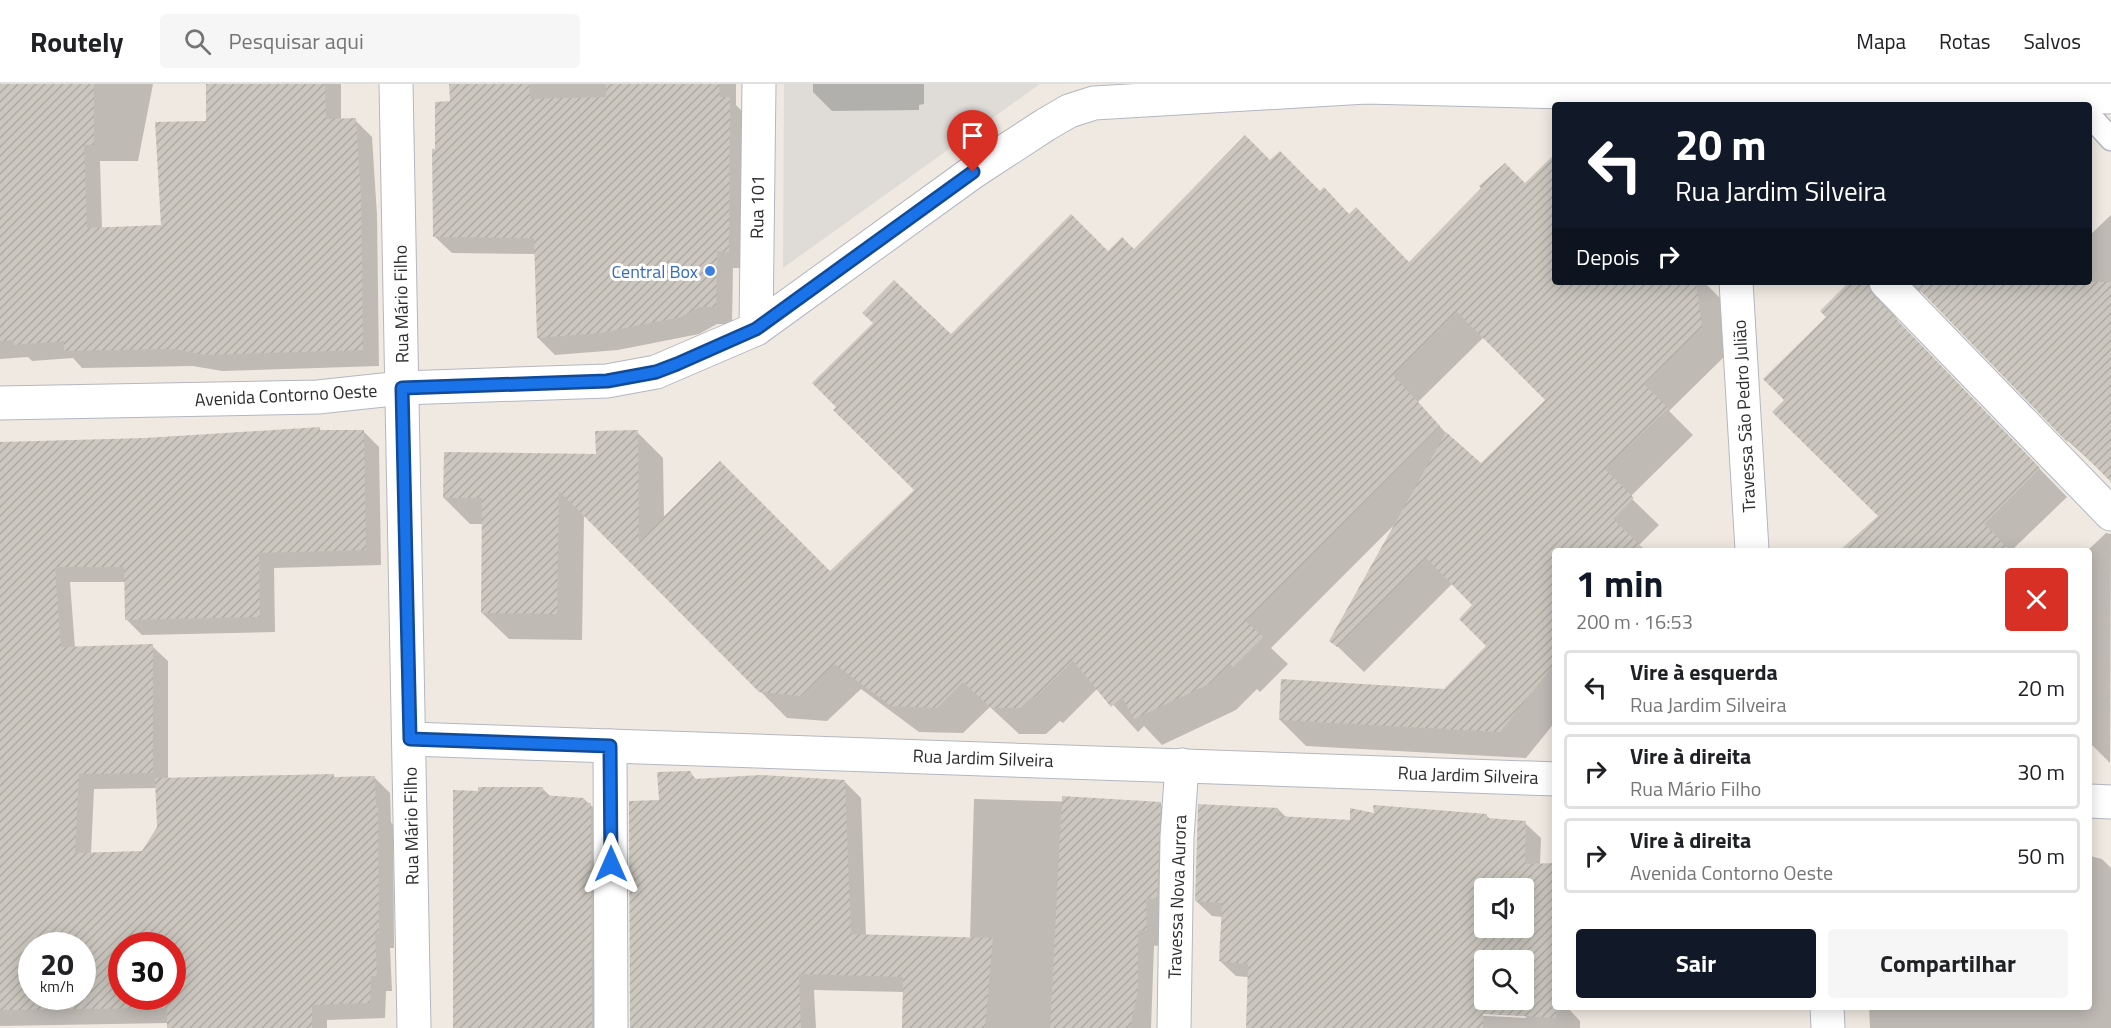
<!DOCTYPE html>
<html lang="pt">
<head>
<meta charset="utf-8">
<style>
	:root { --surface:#fff; --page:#f6f6f6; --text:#202124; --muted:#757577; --line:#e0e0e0; --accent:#111827 }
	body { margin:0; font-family:"Titillium Web",sans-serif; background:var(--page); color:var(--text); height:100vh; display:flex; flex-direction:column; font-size:22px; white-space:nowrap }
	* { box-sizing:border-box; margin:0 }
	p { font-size:20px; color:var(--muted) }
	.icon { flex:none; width:33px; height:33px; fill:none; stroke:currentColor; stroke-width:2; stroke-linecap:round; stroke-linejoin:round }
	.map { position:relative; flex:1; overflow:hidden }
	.drawer { position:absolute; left:1552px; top:464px; width:540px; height:462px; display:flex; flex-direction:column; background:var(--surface); border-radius:6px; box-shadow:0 3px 15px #0003 }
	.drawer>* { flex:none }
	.guide { position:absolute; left:1552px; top:18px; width:540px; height:183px; border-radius:6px; box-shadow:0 3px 15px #0003; background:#111827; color:#fff; overflow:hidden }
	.buttons { position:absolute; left:1474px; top:794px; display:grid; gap:12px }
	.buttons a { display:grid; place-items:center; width:60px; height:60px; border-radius:6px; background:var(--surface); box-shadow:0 3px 15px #0003; font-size:30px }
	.speed { position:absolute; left:18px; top:848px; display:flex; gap:12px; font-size:30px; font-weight:700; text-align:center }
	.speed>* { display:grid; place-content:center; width:78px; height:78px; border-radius:50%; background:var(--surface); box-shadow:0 3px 15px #0003; line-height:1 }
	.speed small { font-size:15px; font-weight:400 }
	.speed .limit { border:9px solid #d22; background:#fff; color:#111 }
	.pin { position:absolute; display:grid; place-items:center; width:51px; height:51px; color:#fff; margin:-62px -26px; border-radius:50% 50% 50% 0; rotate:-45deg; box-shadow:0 0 6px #0007 }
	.pin .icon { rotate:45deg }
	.me { position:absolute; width:66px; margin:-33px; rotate:0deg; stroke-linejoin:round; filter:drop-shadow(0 0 4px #0008) }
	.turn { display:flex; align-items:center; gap:21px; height:126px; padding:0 24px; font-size:27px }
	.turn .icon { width:78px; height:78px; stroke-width:2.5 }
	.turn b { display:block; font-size:42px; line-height:51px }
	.then { display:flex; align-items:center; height:57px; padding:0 24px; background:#0003; gap:12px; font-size:22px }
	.round { display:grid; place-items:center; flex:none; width:63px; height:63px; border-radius:6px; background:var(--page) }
	.overview { display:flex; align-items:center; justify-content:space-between; height:102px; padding:0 24px }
	h1 { font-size:36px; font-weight:700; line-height:45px; color:var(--accent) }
	.primary-button { display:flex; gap:12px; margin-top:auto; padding:12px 24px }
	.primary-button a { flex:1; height:69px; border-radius:6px; background:var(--accent); color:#fff; font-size:24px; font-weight:700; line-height:69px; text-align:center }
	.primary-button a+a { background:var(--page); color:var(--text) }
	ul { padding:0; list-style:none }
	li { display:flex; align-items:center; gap:18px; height:75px; margin:0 12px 9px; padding:0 12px; border:3px solid var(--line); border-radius:6px }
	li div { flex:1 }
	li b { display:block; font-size:22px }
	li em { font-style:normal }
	header { display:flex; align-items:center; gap:36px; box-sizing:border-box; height:84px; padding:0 30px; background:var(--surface); border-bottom:2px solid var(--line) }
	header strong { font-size:28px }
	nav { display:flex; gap:33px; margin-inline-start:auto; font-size:21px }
	.search { width:420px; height:54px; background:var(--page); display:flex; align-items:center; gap:15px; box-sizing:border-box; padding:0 21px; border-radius:6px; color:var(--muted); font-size:22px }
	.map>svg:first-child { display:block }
	.plaza { fill:#dfdcd8 }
	.shadow { fill:#0003; fill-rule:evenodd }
	.building { fill:url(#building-hatch); fill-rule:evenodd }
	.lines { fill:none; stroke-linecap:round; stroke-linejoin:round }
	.service-casing { stroke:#b4b7c1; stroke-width:25 }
	.minor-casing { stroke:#b4b7c1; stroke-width:35 }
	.service { stroke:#fff; stroke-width:22 }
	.minor { stroke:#fff; stroke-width:33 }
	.route-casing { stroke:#114b97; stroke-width:15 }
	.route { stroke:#1a73e8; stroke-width:10 }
	.shop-dot { fill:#3f7fe0; stroke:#fff; stroke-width:2 }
	.labels { text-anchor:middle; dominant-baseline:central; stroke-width:6; stroke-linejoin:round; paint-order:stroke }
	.street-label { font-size:18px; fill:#2e2e2e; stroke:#fff }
	.shop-label { font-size:18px; fill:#366cbe; stroke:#fff; text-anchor:end }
</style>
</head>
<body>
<header>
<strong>Routely</strong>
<div class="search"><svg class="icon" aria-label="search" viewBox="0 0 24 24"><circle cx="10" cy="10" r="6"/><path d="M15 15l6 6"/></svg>Pesquisar aqui</div>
<nav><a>Mapa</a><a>Rotas</a><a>Salvos</a></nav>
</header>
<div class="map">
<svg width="2111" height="944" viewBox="0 0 2111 944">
	<defs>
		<pattern id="building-hatch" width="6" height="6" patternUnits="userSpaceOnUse" patternTransform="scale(1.5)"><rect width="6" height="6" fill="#cbc7bf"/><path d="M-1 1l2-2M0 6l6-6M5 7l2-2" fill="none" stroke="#afaba4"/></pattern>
	</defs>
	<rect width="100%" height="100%" fill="#efe9e1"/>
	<polygon class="plaza" points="784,0 1040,0 783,184"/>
	<g class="shadow">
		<polygon points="0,0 153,0 138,77 100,77 102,145 162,143 208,38 207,0 341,0 341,36 355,36 372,53 377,131 379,282 222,287 193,282 82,284 73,274 32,277 28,273 0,275"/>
		<polygon points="451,0 736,0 736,21 746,31 745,184 733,184 732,240 717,240 699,250 618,266 555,271 538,254 536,170 452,169 434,152 437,67 452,18"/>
		<polygon points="813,0 924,0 924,20 919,21 919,26 832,27 813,8"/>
		<path d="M 1270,78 L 1320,109 L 1410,179 L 1556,198 L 1704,198 L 1721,215 L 1727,270 L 1669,327 L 1693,351 L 1630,413 L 1659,441 L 1638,462 L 1643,466 L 1556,466 L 1556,637 L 1526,674 L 1306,662 L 1280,636 L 1444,607 L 1488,562 L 1474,521 L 1453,499 L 1364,588 L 1331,556 L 1395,440 L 1271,564 L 1288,580 L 1260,608 L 1257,605 L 1236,626 L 1162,661 L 1144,642 L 1138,648 L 1098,604 L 1063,639 L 1060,637 L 1046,650 L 1019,650 L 990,623 L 963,649 L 919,648 L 861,605 L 827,637 L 787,634 L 584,431 L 582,556 L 509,555 L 482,529 L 483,440 L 470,440 L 444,414 L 597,372 L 637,348 L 663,374 L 664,435 L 830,489 L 916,406 L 951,252 L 1108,169 L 1134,167 ZM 1484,253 L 1547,316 L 1481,381 L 1453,357 L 1418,318 Z"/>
		<polygon points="2111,131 2111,396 2068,357 1927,211 1920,207 1909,207 1895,222 1895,232 1900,241 2067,413 2012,466 1842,466 1880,433 1786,316 1828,233 1851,198 2090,198 2090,151"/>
		<path d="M 319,345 L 322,348 L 363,347 L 379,363 L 381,481 L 274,484 L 275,548 L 142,551 L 127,536 L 126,498 L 70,498 L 75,564 L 152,562 L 168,577 L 168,695 L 333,692 L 336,694 L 375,694 L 390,709 L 391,738 L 393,741 L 394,864 L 390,864 L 392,907 L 386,907 L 385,934 L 327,936 L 327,944 L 169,944 L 168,939 L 0,942 L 0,359 L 145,355 ZM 157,704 L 158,744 L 142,768 L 91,770 L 94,705 ZM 32,861 L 82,861 L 82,912 L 32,912 ZM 122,861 L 172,861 L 172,912 L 122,912 Z"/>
		<polygon points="2106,449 2111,450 2110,679 2090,659 2088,466"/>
		<polygon points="689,688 697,696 845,698 861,714 866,852 970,855 974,715 1160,720 1176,736 1162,861 1154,862 1151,944 903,944 904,908 814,906 816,944 631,944 660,717"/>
		<polygon points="542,704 551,713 584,715 607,736 608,944 454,944 479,708"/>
		<path d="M 1278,725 L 1287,734 L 1352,738 L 1375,731 L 1486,731 L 1491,736 L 1525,739 L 1541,754 L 1540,781 L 1528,876 L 1465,875 L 1268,895 L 1236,892 L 1220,877 L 1223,833 L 1212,832 L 1196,817 ZM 1485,804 L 1524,804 L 1524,843 L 1485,843 Z"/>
		<polygon points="2090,772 2102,775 2111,784 2111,944 1870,944 1869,922 2090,922"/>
		<polygon points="1248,920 1526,934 1526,921 1566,922 1580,937 1580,944 1248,944"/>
	</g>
	<g class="building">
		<polygon points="0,0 94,0 94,61 84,61 87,144 161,141 155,38 206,37 206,0 325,0 326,35 356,34 361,113 363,266 204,271 175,265 64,267 64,257 14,261 13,256 0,257"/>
		<polygon points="449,0 529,0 530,15 606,13 606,0 719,0 720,13 730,13 729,168 717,167 716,223 700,223 681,233 600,249 537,254 534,154 433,153 432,65 435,65 435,18 450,17"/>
		<polygon points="1245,51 1270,76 1280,67 1320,107 1324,103 1349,130 1356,123 1409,178 1481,104 1479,102 1505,79 1525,99 1556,69 1556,198 1696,198 1702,244 1644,300 1668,324 1605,385 1634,414 1613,435 1645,466 1556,466 1556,578 1500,648 1279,636 1281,595 1444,605 1486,562 1459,535 1472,521 1426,474 1337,563 1329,557 1446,348 1481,379 1545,316 1457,228 1393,291 1440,342 1246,537 1263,553 1233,583 1230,580 1209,600 1134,635 1122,613 1111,623 1073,577 1035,614 1033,612 1020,624 991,624 963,598 937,624 891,622 834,580 801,612 759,608 559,407 557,530 481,529 482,414 443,414 444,368 596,370 595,347 638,346 639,457 720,377 830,487 914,406 833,326 836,323 812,299 873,239 862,229 894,196 951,250 1071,130 1108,167 1122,153 1134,165"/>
		<polygon points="1849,198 1868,198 1873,211 2040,384 1984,440 2010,466 1840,466 1878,432 1772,328 1784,316 1763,295 1826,233 1820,227"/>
		<polygon points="1912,198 2111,198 2111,398 2069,356 2067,358"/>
		<path d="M 320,343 L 320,346 L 364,346 L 366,466 L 259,469 L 260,533 L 125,536 L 124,483 L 55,483 L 61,563 L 153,560 L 153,689 L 79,690 L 75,769 L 142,767 L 157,743 L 155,694 L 334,690 L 334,693 L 375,692 L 376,723 L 378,724 L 379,850 L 375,849 L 377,892 L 371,892 L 370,919 L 312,921 L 312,944 L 167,944 L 167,924 L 0,926 L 0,358 L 145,354 ZM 32,861 L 82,861 L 82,912 L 32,912 ZM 122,861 L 172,861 L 172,912 L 122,912 Z"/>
		<polygon points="690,687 695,695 760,691 845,696 851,850 993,854 985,944 902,944 903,893 799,890 801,944 630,944 629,717 659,716 657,688"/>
		<polygon points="478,703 543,703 543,711 584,714 585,719 591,719 592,944 453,944 453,706 478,707"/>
		<polygon points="1062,712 1161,718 1157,815 1146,814 1147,846 1138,847 1138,906 1130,944 1050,944"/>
		<path d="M 1198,720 L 1278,724 L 1278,732 L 1350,736 L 1350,724 L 1374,729 L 1373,721 L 1487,730 L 1487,734 L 1526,737 L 1525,780 L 1556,779 L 1556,934 L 1483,930 L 1483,944 L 1246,944 L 1248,880 L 1219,877 L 1222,819 L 1195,817 ZM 1485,804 L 1524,804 L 1524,843 L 1485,843 ZM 1485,876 L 1524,876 L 1524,915 L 1485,915 Z"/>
	</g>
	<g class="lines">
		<defs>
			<polyline id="service" points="2090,32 2111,55"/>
			<g id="minor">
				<polyline points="396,0 414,944"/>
				<polyline points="1736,198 1752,466"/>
				<polyline points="1886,198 2111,430"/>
				<polyline points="756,245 759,0"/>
				<polyline points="0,319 318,313 402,304 607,297 656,288 756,245 973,88 1045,41 1069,27 1094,19 1366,3 1732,12 2025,10 2111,13"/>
				<polyline points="410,655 1556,695"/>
				<polyline points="610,662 611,944"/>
				<polyline points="2090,717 2111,718"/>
				<polyline points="1827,922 1828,944"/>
				<polyline points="1174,944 1177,753 1182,681"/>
			</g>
		</defs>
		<use href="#service" class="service-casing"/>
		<use href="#minor" class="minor-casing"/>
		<use href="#service" class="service"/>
		<use href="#minor" class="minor"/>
	</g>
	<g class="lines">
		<defs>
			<polyline id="route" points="611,780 610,662 410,655 402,304 607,297 656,288 677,280 756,245 973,88"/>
		</defs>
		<use href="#route" class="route-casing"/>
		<use href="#route" class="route"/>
	</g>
	<circle class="shop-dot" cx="710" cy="187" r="6"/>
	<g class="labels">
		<g class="street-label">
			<text transform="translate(757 123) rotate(-89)">Rua 101</text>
			<text transform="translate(401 220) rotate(-91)">Rua Mário Filho</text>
			<text transform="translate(286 311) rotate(-3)">Avenida Contorno Oeste</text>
			<text transform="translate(1744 332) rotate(-93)">Travessa São Pedro Julião</text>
			<text transform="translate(983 674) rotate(2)">Rua Jardim Silveira</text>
			<text transform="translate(1468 691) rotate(2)">Rua Jardim Silveira</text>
			<text transform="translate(411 742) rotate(-91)">Rua Mário Filho</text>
			<text transform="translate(1177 813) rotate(-88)">Travessa Nova Aurora</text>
		</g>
		<g class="shop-label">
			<text x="698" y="187">Central Box</text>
		</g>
	</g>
</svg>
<div class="buttons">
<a><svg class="icon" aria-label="sound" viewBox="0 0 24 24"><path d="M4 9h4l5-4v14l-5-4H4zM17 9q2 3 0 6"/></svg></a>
<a><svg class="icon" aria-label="search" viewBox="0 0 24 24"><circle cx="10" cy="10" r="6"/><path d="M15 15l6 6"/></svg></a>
</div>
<div class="speed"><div>20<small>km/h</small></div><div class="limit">30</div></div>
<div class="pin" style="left:973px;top:88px;background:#d93025"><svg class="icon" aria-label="arrive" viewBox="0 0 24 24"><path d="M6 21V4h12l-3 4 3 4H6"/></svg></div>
<svg class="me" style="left:611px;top:780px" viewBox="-20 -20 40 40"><path d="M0-17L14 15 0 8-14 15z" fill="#1a73e8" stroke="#fff" stroke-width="4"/></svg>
<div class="guide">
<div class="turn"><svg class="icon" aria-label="left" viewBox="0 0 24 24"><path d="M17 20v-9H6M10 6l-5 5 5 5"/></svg><div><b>20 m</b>Rua Jardim Silveira</div></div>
<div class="then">Depois<svg class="icon" aria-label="right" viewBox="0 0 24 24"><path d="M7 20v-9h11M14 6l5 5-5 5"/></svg></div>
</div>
<section class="drawer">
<div class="overview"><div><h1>1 min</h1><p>200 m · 16:53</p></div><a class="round" style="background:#d93025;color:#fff"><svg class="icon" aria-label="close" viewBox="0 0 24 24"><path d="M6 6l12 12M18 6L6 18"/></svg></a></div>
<ul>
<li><svg class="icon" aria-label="left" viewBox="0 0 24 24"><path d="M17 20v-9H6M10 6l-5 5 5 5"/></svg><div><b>Vire à esquerda</b><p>Rua Jardim Silveira</p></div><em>20 m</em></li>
<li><svg class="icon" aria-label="right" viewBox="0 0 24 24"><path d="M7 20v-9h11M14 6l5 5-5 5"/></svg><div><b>Vire à direita</b><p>Rua Mário Filho</p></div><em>30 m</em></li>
<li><svg class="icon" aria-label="right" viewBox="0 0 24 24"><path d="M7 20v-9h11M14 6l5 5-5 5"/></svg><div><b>Vire à direita</b><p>Avenida Contorno Oeste</p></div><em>50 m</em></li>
</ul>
<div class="primary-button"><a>Sair</a><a>Compartilhar</a></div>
</section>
</div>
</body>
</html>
